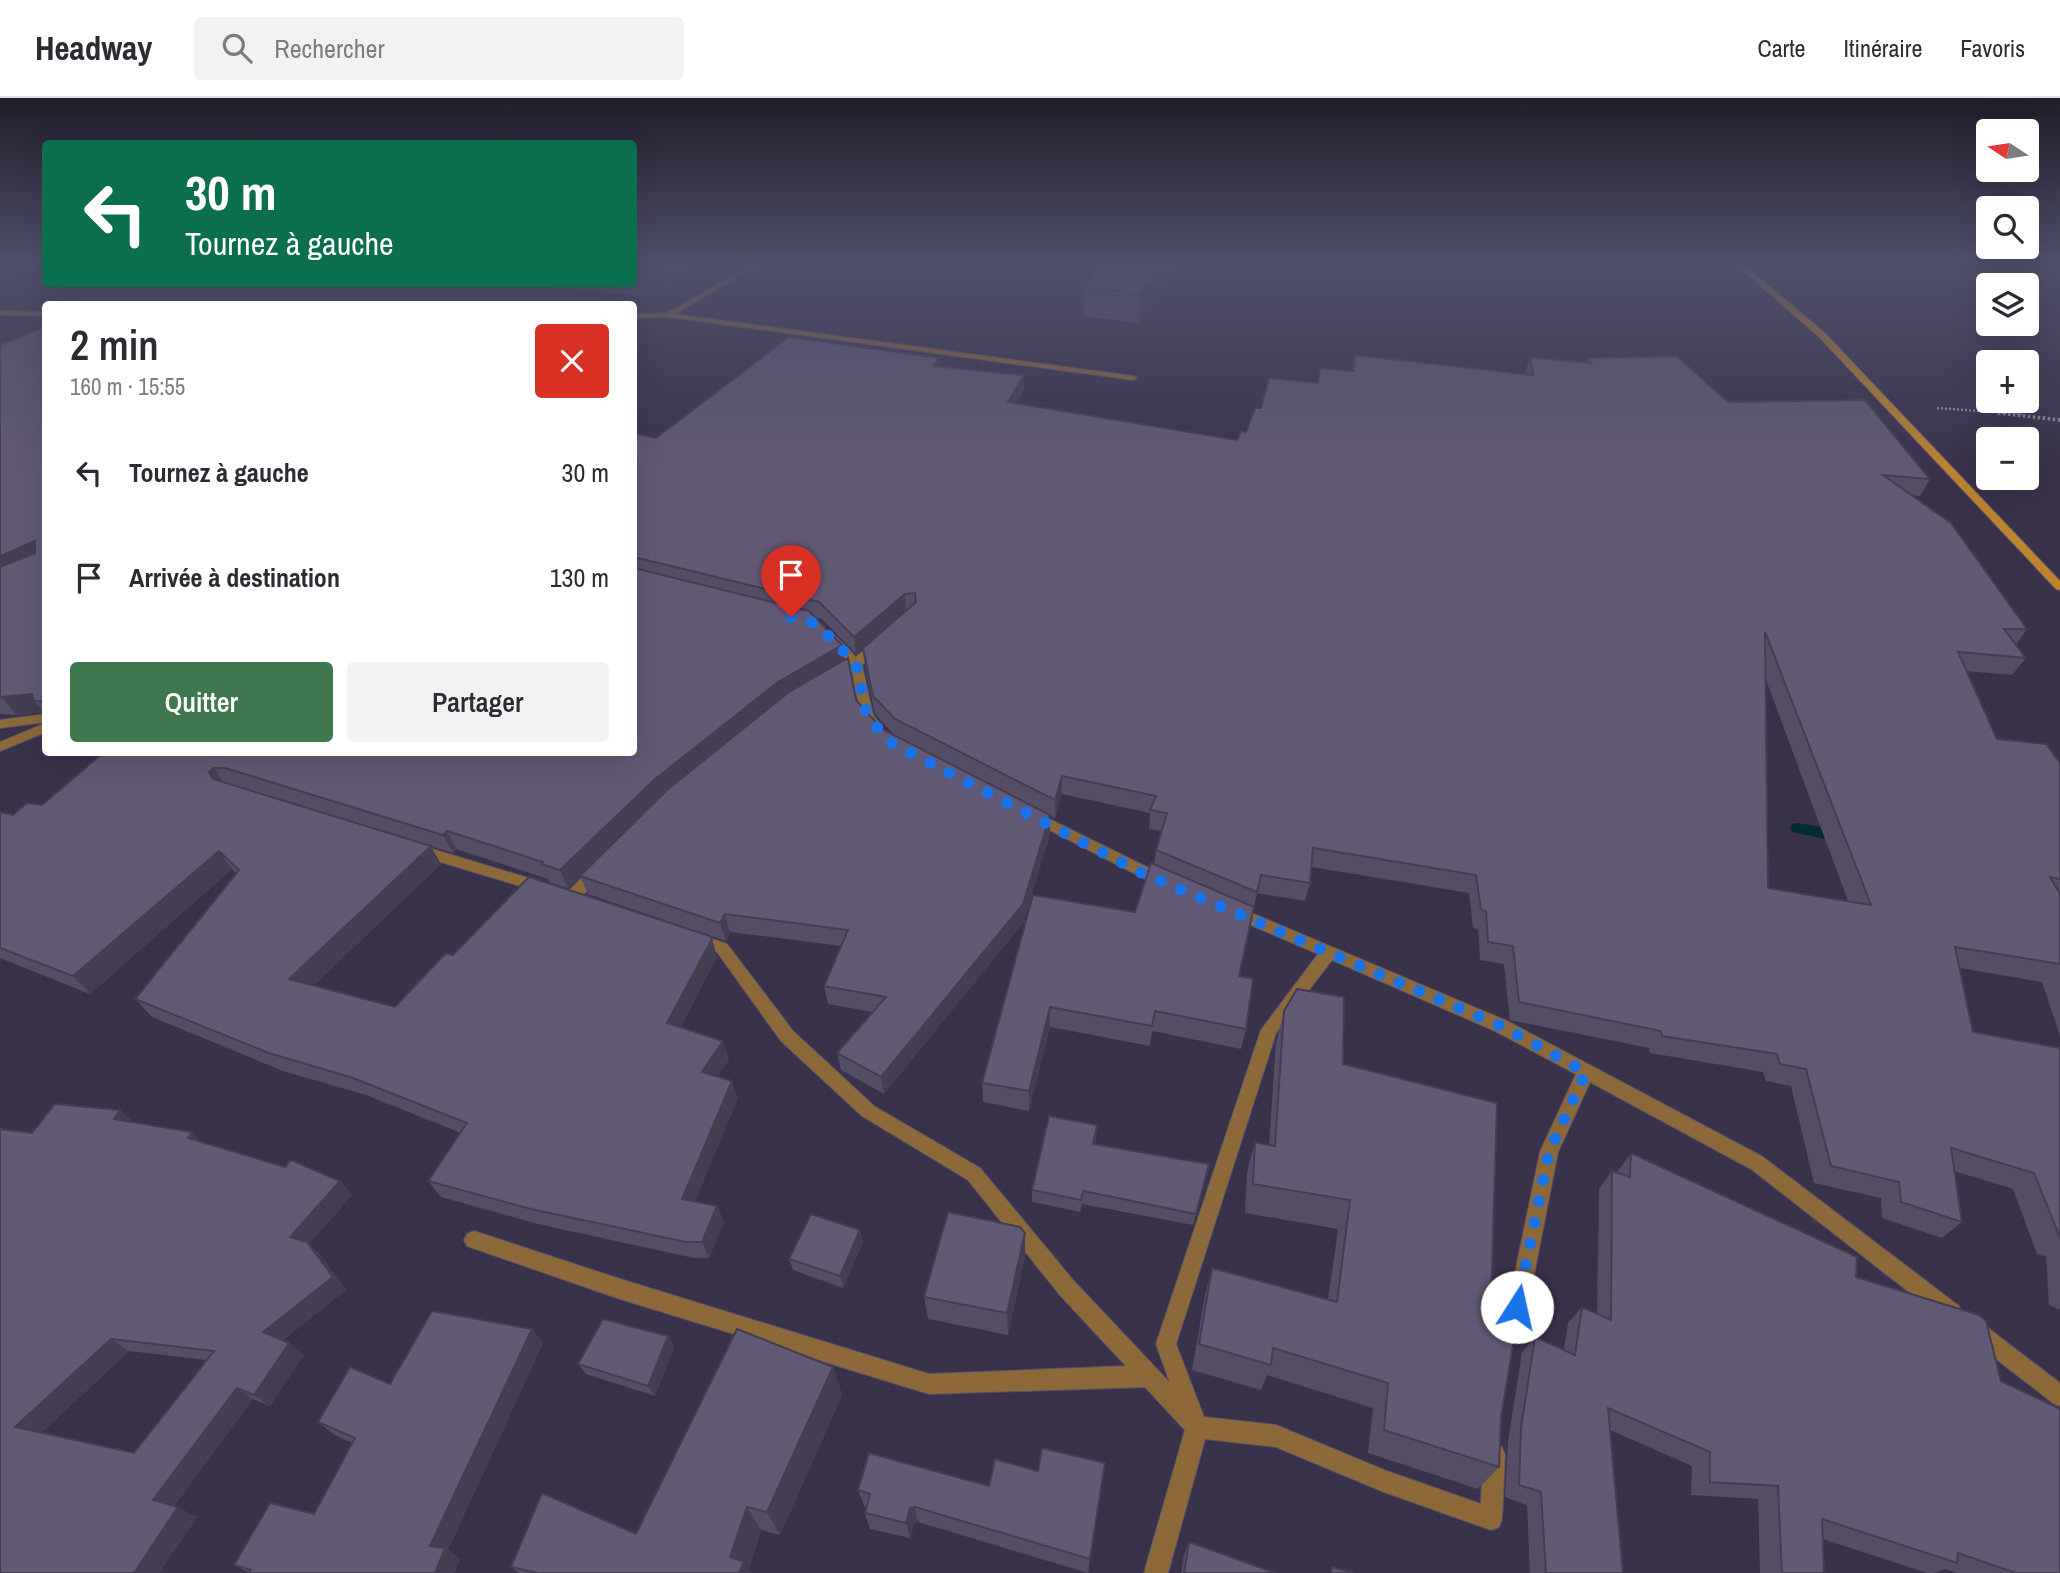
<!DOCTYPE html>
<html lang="fr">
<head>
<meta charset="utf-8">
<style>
	:root { --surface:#fff; --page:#f2f2f3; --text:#2b2b33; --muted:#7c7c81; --line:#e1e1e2; --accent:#3f774e }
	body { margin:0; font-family:"Archivo Narrow",sans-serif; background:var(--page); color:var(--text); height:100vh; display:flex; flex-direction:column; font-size:26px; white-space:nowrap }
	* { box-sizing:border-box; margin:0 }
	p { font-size:23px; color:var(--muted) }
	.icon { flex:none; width:38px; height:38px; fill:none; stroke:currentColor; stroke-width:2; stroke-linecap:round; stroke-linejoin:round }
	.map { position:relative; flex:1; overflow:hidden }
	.details { position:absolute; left:42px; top:203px; width:595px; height:455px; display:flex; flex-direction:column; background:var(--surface); border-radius:7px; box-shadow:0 7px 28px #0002 }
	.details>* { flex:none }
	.guide { position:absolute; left:42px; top:42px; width:595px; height:147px; border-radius:7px; box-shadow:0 7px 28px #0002; background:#0b6e4f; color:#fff; overflow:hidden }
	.needle { width:46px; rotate:282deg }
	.tools { position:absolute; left:1976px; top:21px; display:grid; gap:14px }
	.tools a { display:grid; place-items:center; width:63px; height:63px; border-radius:7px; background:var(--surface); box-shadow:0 7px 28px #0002; font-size:35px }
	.pin { position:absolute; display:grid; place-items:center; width:60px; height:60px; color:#fff; margin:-72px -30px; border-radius:50% 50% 50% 0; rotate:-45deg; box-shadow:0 0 7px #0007 }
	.pin .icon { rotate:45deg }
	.me { position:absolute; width:77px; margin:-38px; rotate:10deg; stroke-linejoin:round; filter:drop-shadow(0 0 5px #0008) }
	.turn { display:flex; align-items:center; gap:24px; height:147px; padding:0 28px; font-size:32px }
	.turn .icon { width:91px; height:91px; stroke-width:2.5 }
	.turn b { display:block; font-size:49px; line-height:60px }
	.round { display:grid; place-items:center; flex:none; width:74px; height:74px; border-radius:7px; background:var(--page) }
	.overview { display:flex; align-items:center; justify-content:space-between; height:119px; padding:0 28px }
	h1 { font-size:42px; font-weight:600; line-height:52px }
	.cta { display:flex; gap:14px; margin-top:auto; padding:14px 28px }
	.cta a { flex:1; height:80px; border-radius:7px; background:var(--accent); color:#fff; font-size:28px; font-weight:600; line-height:80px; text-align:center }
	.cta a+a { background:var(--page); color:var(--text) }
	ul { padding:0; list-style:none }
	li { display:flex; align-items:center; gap:21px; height:105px; padding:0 28px }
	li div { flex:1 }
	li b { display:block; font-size:26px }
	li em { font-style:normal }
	header { display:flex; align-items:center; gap:42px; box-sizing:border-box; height:98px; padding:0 35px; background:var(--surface); border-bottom:2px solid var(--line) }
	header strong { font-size:33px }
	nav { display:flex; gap:38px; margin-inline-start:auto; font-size:24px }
	.search { width:490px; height:63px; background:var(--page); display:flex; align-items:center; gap:18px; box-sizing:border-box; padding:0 24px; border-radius:7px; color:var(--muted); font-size:26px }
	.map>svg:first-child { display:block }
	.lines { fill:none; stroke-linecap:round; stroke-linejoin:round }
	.stream { fill:#002e30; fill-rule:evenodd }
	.lane-casing { stroke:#585168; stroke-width:2 }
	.street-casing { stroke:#585168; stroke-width:2 }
	.secondary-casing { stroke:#585168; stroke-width:2 }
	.path-far1 { stroke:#9690a4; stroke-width:2.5; stroke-dasharray:2 2; stroke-linecap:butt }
	.path { stroke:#9690a4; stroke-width:3.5; stroke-dasharray:2.5 2.5; stroke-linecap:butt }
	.lane { fill:#8d6939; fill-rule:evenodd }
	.street { fill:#8d6939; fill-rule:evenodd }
	.secondary { fill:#bc842f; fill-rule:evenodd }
	.wall { fill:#544d65; fill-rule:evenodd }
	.shaded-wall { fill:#453e52 }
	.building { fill:#625975; stroke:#453e52; stroke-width:2; fill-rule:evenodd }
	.route { stroke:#1a73e8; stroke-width:12; stroke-dasharray:0 21.6 }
</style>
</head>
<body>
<header>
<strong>Headway</strong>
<div class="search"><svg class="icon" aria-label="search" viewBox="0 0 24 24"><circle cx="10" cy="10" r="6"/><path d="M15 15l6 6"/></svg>Rechercher</div>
<nav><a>Carte</a><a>Itinéraire</a><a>Favoris</a></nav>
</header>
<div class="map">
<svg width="2060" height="1475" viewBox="0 0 2060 1475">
	<rect width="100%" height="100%" fill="#3a324b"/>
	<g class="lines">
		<polygon class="stream" points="1798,725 1844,733 1852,739 1844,745 1792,734 1790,730 1792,726"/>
		<defs>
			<polygon id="lane" points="755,164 762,164 671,219 664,217"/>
			<g id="street">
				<polygon points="0,213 46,214 46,218 0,217"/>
				<polygon points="668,215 1133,278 1137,280 1133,282 668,219 634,220 634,216"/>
				<polygon points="830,536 834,537 856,559 874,544 882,544 884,546 862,567 873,617 880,626 878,629 870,629 861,618 852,574 835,583 829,579 849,565 824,539"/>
				<polygon points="46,616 46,624 0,630 0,622"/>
				<polygon points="46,625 46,634 0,653 0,644"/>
				<polygon points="1035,714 1169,780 1171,784 1169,788 1159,788 1030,722 1028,719 1030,716"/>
				<polygon points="419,747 545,785 547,789 545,793 540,794 414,756 412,752 414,748"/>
				<polygon points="595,770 600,771 602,775 600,779 577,803 567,803 565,799 567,795 590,771"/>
				<polygon points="1235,808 1507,923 1763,1059 1959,1208 1962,1215 1959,1222 1952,1225 1945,1222 1751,1071 1590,984 1558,1054 1523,1233 1520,1240 1513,1243 1506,1240 1503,1233 1540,1054 1576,976 1495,933 1332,862 1276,935 1176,1246 1204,1319 1276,1327 1384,1372 1481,1406 1483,1357 1486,1349 1494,1346 1502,1349 1505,1357 1502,1421 1499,1429 1491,1432 1384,1394 1276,1349 1205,1341 1168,1475 1144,1475 1185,1332 1145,1289 929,1296 617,1200 467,1148 464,1142 467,1136 474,1133 617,1180 929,1276 1126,1268 1059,1196 968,1082 862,1018 781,943 717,854 691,845 688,841 691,837 696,835 727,846 793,933 874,1008 980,1070 1073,1182 1170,1285 1156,1246 1261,932 1318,856 1230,818 1228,814 1230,810"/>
				<polygon points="1977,1224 1984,1227 2060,1285 2060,1308 2053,1305 1970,1241 1967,1234 1970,1227"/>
			</g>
			<polygon id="secondary" points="1733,164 1740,164 1824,234 2060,483 2060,492 2056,491 1818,238"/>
		</defs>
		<use href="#lane" class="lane-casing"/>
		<use href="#street" class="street-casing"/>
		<use href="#secondary" class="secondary-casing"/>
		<polyline class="path-far1" points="1937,310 2022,316"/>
		<polyline class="path" points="1998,315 2060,322"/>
		<use href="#lane" class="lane"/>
		<use href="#street" class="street"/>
		<use href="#secondary" class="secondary"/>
	</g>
	<g class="wall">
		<polygon points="7,164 46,164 46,174 13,174"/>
		<polygon points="634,164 702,164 649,199 525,186 634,186"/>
		<polygon points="1180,164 1138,225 1083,218 1084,189"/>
		<polygon points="46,228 46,616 43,614 16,617 0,616 0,247"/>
		<path d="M 1355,257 L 1525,276 L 1530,259 L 1587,264 L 1588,260 L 1728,304 L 1930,381 L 1920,398 L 1911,397 L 2027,531 L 2016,547 L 2026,560 L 2012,577 L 1966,573 L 1997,641 L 2060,665 L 2060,938 L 2042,884 L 1960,870 L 1973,934 L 2060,950 L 2060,1212 L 2049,1207 L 2046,1158 L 2037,1156 L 2013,1091 L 1954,1073 L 1962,1124 L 1942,1140 L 1882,1120 L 1881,1100 L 1814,1085 L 1791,988 L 1766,983 L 1763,974 L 1650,955 L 1649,950 L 1510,922 L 1504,866 L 1480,862 L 1478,831 L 1473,830 L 1469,795 L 1312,769 L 1310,785 L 1305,803 L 1257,795 L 1239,878 L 1246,931 L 1241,951 L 1152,933 L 1150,948 L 1050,929 L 1029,1013 L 983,1004 L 982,985 L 1135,814 L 1154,766 L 1156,752 L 1162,733 L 1149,731 L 1150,715 L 1062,696 L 1055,720 L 1050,718 L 1050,736 L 1023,825 L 884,996 L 841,972 L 837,955 L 872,914 L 828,906 L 824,888 L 841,848 L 730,834 L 726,843 L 588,796 L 580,778 L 568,790 L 549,784 L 548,781 L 456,751 L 453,755 L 236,688 L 441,766 L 314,887 L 395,909 L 453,857 L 717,859 L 680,930 L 729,961 L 717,978 L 738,1000 L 695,1103 L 717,1108 L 724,1124 L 709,1160 L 694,1160 L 542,1127 L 441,1099 L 428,1083 L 461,1035 L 366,997 L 283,973 L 152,919 L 135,901 L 237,776 L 232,771 L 90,896 L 0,860 L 0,714 L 13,717 L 42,707 L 104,654 L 634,654 L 634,339 L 656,340 L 940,269 L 1024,277 L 1024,292 L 1016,306 L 1237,342 L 1246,334 L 1261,310 L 1317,285 L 1320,270 L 1352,273 ZM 816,520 L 822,521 L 856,556 L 863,551 L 865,568 L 875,616 L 896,639 L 882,631 L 856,602 L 844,562 ZM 1765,579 L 1848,803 L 1768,790 Z"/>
		<polygon points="1284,913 1343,966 1491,1206 1501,1320 1499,1369 1478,1391 1368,1355 1373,1310 1267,1277 1261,1292 1192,1272 1205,1197 1212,1170 1328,1202 1338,1131 1245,1115 1247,1074 1255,1044 1269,1047 1276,945"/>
		<path d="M 120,1012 L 133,1024 L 285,1069 L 340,1083 L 352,1097 L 309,1146 L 320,1157 L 346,1192 L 283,1242 L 289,1245 L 304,1257 L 270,1308 L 253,1301 L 174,1408 L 197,1419 L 159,1475 L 0,1475 L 32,1035 ZM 129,1253 L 207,1262 L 134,1355 L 41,1335 Z"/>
		<polygon points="1097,1027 1095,1046 1209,1066 1193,1127 1082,1106 1080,1114 1032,1104 1032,1092"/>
		<polygon points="1631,1055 1856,1179 2001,1283 2060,1475 1957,1475 1945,1471 1934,1475 1927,1475 1823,1441 1824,1475 1760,1475 1758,1401 1691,1397 1692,1368 1610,1332 1623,1475 1530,1475 1527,1407 1505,1399 1508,1344 1522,1254 1535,1239 1564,1252 1568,1225 1582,1209 1597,1216 1599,1091 1612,1073 1617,1075 1618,1073"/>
		<polygon points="860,1132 863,1144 843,1190 793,1172 789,1161"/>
		<polygon points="1025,1158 1008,1237 928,1221 924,1199"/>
		<polygon points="532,1231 543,1245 448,1452 460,1461 454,1475 249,1475 234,1467 314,1416 352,1345 335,1337 318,1324 390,1286"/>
		<polygon points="668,1238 674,1249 655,1298 586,1276 578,1266"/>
		<polygon points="833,1269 842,1297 780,1437 761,1432 749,1470 752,1475 519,1475 511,1469 636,1436"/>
		<polygon points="1105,1365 1088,1475 918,1424 914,1426 910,1440 870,1431 865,1415 866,1409 864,1408 858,1392 989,1388 1038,1373"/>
		<polygon points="1189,1444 1276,1475 1181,1475 1184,1457"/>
	</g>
	<g class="shaded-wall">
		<polygon points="673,164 702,164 649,199 645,182"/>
		<polygon points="1163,164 1180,164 1138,225 1140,195"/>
		<polygon points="939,260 940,274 933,268"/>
		<polygon points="1024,277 1024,292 1008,320 1008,304"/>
		<polygon points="35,443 46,459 0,481 0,458"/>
		<polygon points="905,496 906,513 856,556 854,539"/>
		<polygon points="842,547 845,564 659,700 568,790 560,772 654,682 778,584"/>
		<polygon points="32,596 34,603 43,614 16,617 2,599"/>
		<polygon points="214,670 226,688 213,681 209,674"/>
		<polygon points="1062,678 1062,696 1055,720 1055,702"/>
		<polygon points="1050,717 1050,736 1023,825 884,996 881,979"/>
		<polygon points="447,733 456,751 453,755 443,737"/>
		<polygon points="431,748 441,766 302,898 289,881"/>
		<polygon points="219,753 232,771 90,896 73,878"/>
		<polygon points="725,816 730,834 726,843 720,825"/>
		<polygon points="712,841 717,859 673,943 667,925"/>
		<polygon points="1050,909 1050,929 1029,1013 1029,993"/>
		<polygon points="723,943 729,961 708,991 702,974"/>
		<polygon points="732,983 738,1000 689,1117 682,1101"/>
		<polygon points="120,1012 135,1026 114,1021"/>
		<polygon points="192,1034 206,1048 188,1040"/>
		<polygon points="340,1083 352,1097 309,1146 320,1157 346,1192 278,1246 263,1234 290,1139"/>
		<polygon points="717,1108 724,1124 709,1160 702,1144"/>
		<polygon points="860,1132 863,1144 843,1190 840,1178"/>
		<polygon points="1025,1135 1025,1158 1008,1237 1007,1215"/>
		<polygon points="532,1231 543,1245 448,1452 460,1461 454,1475 435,1475 430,1448"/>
		<polygon points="668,1238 674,1249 655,1298 648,1288"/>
		<polygon points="111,1241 129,1253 36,1340 15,1329"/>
		<polygon points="289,1245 304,1257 270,1308 254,1297"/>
		<polygon points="833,1269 842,1297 780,1437 767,1414"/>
		<polygon points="237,1290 253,1301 172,1411 153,1402"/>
		<polygon points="178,1409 197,1419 159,1475 134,1475"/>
		<polygon points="747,1409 761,1432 749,1470 752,1475 739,1475 730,1459"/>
		<polygon points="915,1409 918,1424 914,1426 910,1440 906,1425 910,1410"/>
	</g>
	<g class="building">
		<polygon points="634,164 673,164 645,182 634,180"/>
		<polygon points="1104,164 1163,164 1140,195 1084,189"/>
		<polygon points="46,228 46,604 34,603 32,596 0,599 0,469 35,455 35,443 0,458 0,247"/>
		<path d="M 789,239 L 939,260 L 933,268 L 1024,277 L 1008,304 L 1237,342 L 1241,333 L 1246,334 L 1255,310 L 1261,310 L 1269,280 L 1318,285 L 1320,270 L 1354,273 L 1355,257 L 1533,277 L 1530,259 L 1591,265 L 1588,260 L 1677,258 L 1728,304 L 1865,302 L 1930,381 L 1883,377 L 1951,425 L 2027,531 L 2004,531 L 2026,560 L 1958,554 L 1997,641 L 2046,646 L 2060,665 L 2060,781 L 2050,779 L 2060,796 L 2060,866 L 1955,849 L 1973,934 L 2060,950 L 2060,1140 L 2034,1075 L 1951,1050 L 1962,1124 L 1901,1104 L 1899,1084 L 1831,1068 L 1806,971 L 1780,966 L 1777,956 L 1662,938 L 1661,933 L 1519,904 L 1513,848 L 1488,844 L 1486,813 L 1481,812 L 1476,777 L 1313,750 L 1310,785 L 1261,777 L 1257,794 L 1156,752 L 1167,715 L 1150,712 L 1156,698 L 1062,678 L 1055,702 L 895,621 L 873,598 L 863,550 L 916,504 L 915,495 L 905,496 L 854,539 L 819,504 L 634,459 L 634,339 L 638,336 L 656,340 ZM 1765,534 L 1871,807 L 1768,790 Z"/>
		<polygon points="634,470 809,513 842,547 778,584 654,682 560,772 541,766 543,764 447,733 443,737 225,670 214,670 209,674 213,681 431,748 289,881 395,909 446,855 453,857 529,779 710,838 712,841 667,925 723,943 702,974 732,983 682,1101 717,1108 702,1144 686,1144 531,1111 428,1083 467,1025 353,980 269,955 135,901 239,772 219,753 73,878 0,850 0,714 13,717 27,705 42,707 104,654 634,654"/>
		<polygon points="848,560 856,602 882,631 1050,717 1023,806 881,979 837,955 886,899 824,888 848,832 725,816 720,825 580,778 667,692 789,594"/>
		<polygon points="1151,765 1254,809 1239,878 1253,881 1246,931 1155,913 1152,928 1050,909 1029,993 982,985 1033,797 1135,814"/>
		<polygon points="1297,891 1344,899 1343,966 1497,1005 1491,1206 1518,1217 1501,1320 1499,1369 1384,1332 1388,1285 1273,1250 1271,1267 1199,1246 1212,1170 1337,1204 1350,1102 1253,1086 1255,1044 1275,1048 1284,913"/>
		<path d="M 55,1006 L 120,1012 L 114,1021 L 192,1034 L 188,1040 L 285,1069 L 291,1062 L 340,1083 L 290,1139 L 307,1144 L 333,1179 L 263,1234 L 289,1245 L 254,1297 L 237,1290 L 153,1402 L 178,1409 L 134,1475 L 0,1475 L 0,1031 L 32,1035 ZM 111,1241 L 214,1253 L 134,1355 L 15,1329 Z"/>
		<polygon points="1049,1018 1097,1027 1093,1046 1209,1066 1196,1116 1083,1093 1081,1102 1032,1092"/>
		<polygon points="1631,1055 1857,1159 1856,1179 1979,1217 1986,1223 2001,1283 2060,1311 2060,1475 2016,1475 1958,1455 1957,1465 1822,1421 1824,1475 1782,1475 1778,1388 1710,1384 1710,1354 1608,1310 1623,1475 1546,1475 1541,1394 1519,1387 1521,1330 1535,1239 1575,1257 1582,1209 1611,1222 1612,1073 1630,1079"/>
		<polygon points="948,1114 1020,1129 1025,1135 1007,1215 924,1199"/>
		<polygon points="811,1116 860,1132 840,1178 789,1161"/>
		<polygon points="432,1213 532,1231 430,1448 445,1450 435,1475 249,1475 251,1472 234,1467 270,1405 314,1416 355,1340 318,1324 350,1269 390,1286"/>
		<polygon points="603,1221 668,1238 648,1288 578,1266"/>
		<polygon points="737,1231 833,1269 767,1414 747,1409 730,1459 744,1464 739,1475 538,1475 511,1469 542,1395 636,1436"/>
		<polygon points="1042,1350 1105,1365 1090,1461 915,1409 910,1410 906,1425 865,1415 870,1396 858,1392 869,1355 989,1388 995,1361 1038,1373"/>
		<polygon points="1189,1444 1276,1475 1184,1475"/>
		<polygon points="1332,1469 1355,1475 1331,1475"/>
	</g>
	<linearGradient id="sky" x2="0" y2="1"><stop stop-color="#201c29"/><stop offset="0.44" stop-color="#4f4f6c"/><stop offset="1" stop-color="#4f4f6c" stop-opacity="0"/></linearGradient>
	<rect width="2060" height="370" fill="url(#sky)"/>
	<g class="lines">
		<polyline class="route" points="791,519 817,526 856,566 867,618 890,644 1140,774 1501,928 1586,974 1549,1054 1517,1209"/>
	</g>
</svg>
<div class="tools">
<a><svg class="needle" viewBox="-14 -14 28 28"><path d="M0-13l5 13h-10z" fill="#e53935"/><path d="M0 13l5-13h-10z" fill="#7c7c81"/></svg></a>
<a><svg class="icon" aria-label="search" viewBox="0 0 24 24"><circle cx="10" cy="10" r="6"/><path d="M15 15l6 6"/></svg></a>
<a><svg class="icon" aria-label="layers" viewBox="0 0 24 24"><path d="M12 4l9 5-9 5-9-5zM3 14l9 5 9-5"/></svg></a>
<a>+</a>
<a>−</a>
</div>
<div class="pin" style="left:791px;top:519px;background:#d93025"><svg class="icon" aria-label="arrive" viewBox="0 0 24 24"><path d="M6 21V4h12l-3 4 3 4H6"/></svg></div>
<svg class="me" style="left:1517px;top:1209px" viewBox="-20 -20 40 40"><circle r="19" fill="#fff"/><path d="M0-13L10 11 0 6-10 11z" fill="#1a73e8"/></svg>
<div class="guide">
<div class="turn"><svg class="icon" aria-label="left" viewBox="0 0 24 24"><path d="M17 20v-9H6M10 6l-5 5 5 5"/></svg><div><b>30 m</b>Tournez à gauche</div></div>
</div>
<section class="details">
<div class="overview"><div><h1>2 min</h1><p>160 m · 15:55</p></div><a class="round" style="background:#d93025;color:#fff"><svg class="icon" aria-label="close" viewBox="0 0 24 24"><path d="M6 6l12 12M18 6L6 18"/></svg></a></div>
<ul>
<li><svg class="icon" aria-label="left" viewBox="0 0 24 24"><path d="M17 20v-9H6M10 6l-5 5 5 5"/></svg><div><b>Tournez à gauche</b></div><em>30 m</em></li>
<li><svg class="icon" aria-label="arrive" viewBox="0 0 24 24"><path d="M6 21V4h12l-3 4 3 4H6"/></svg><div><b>Arrivée à destination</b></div><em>130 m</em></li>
</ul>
<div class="cta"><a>Quitter</a><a>Partager</a></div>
</section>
</div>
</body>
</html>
